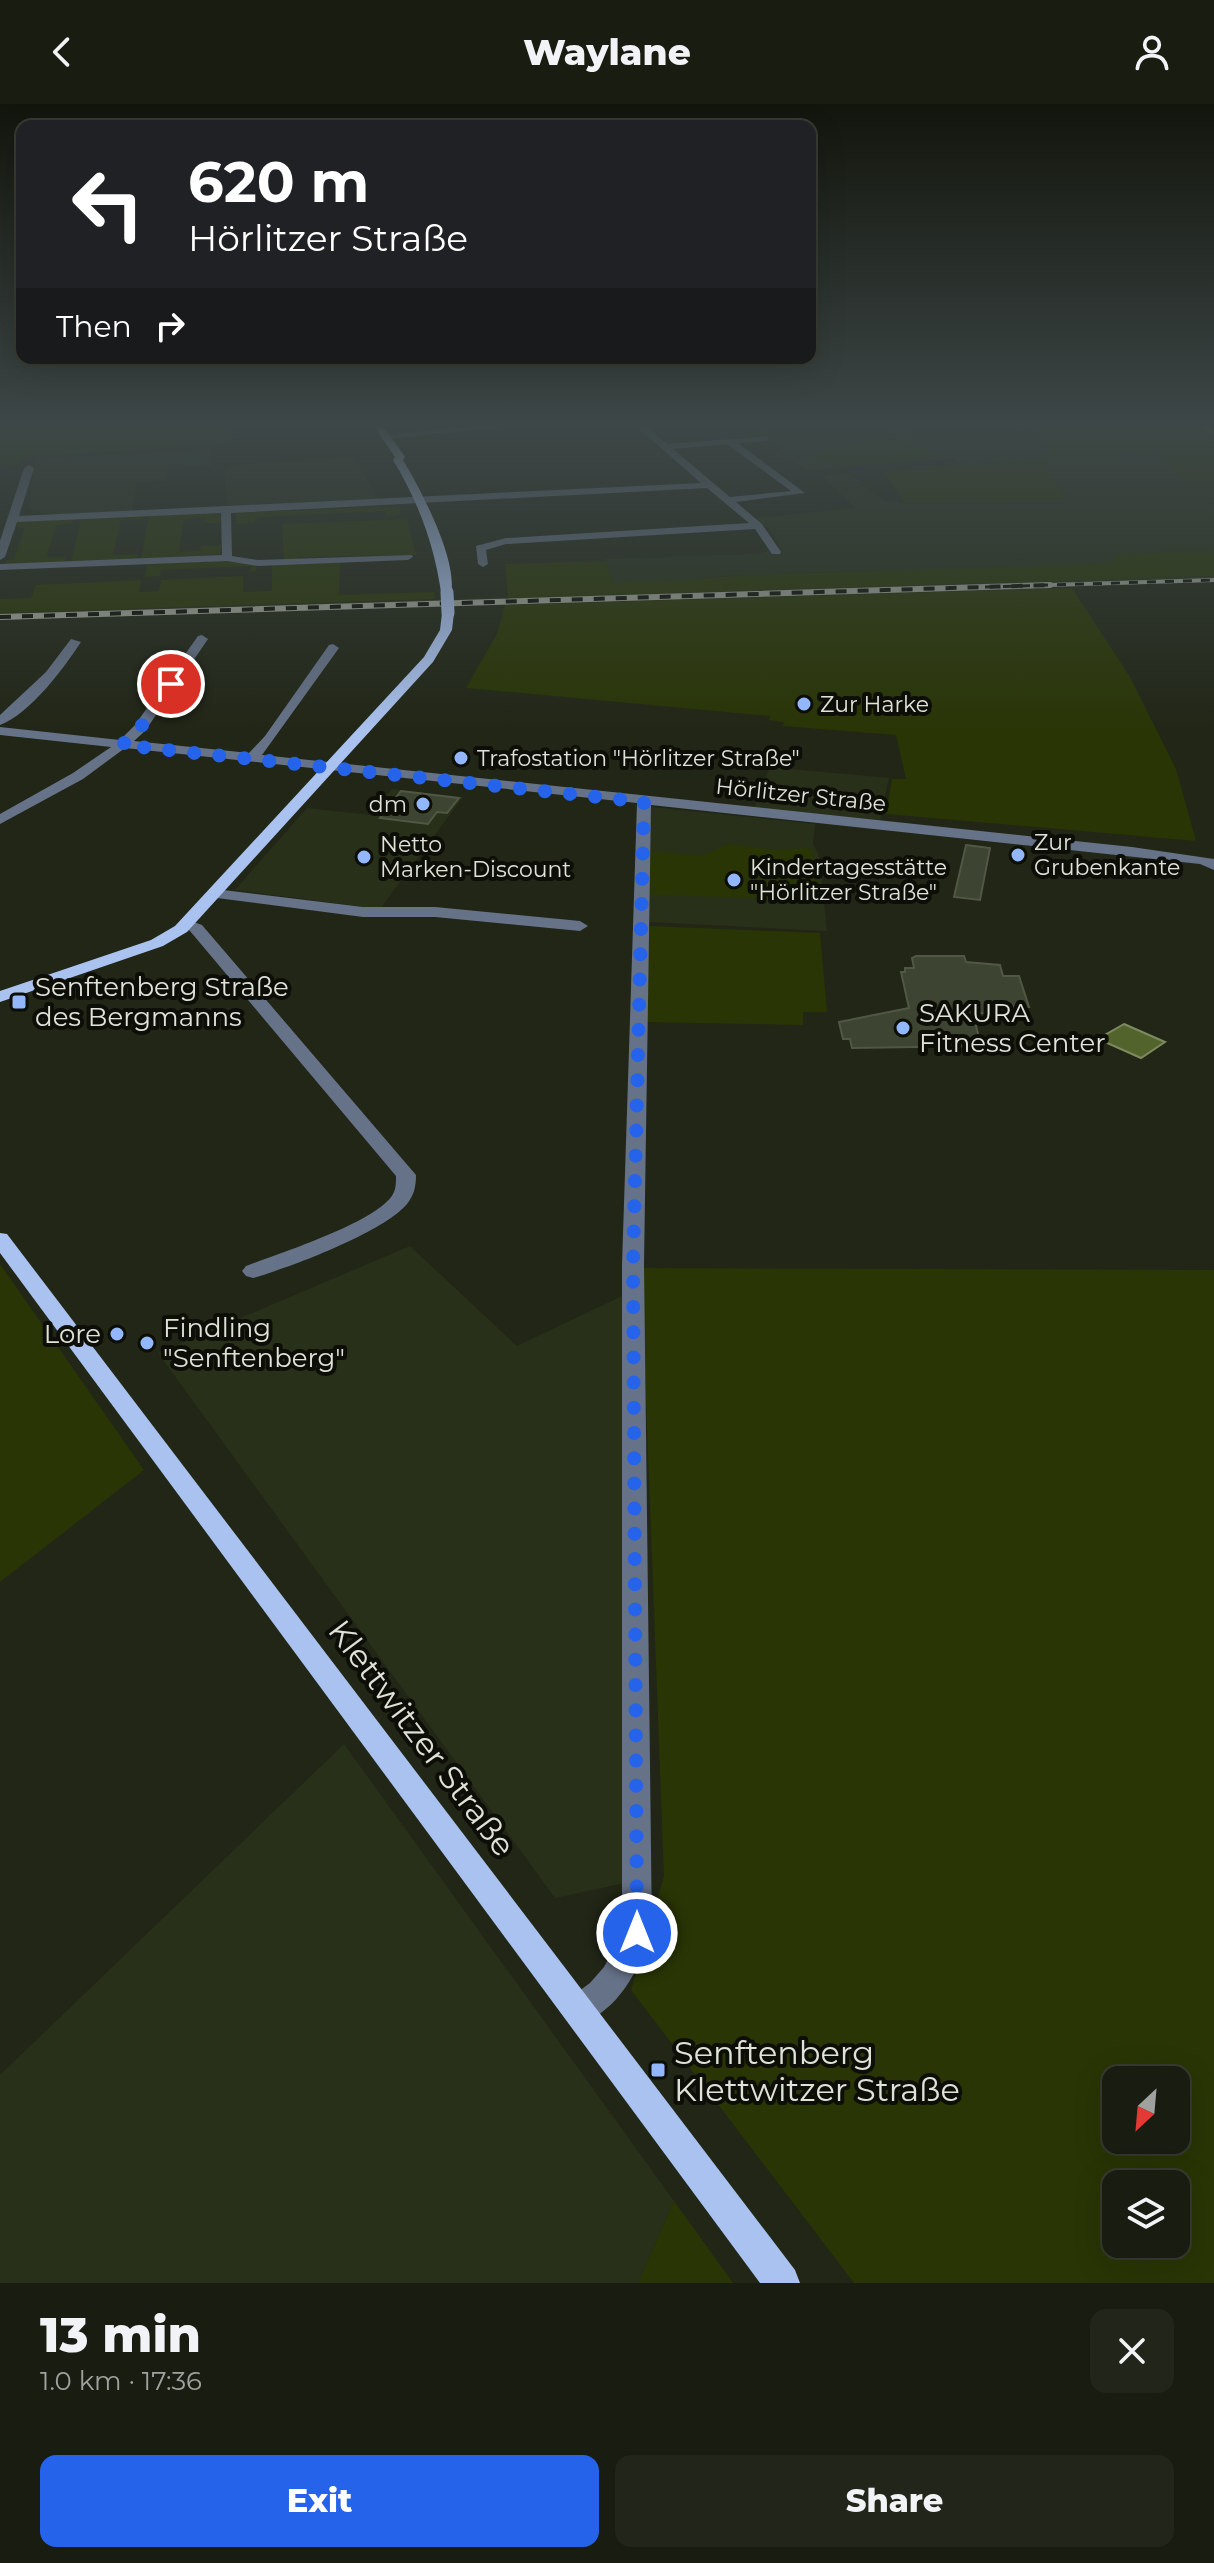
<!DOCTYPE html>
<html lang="en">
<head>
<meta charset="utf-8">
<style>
	:root { --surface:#191c10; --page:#222519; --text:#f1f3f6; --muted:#9fa19f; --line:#373a30; --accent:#2563eb }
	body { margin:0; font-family:Montserrat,sans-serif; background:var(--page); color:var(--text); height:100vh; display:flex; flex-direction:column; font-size:30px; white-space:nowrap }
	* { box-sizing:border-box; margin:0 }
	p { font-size:26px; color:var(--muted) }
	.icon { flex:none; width:44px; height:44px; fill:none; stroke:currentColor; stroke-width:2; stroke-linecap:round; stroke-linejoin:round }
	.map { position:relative; height:2179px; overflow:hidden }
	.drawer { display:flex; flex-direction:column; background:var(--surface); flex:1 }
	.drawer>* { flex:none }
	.banner { position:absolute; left:16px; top:16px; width:800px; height:244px; border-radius:16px; box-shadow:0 8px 32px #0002,0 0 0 2px var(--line); background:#202124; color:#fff; overflow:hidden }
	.needle { width:52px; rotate:206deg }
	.controls { position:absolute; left:1102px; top:1962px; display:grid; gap:16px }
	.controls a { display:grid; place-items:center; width:88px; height:88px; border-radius:16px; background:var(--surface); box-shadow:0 8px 32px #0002,0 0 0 2px var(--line); font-size:40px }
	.pin { position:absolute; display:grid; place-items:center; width:68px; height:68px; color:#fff; margin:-34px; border:4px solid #fff; border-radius:50%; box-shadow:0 2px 8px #0007 }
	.me { position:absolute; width:88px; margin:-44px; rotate:0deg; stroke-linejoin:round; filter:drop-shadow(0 0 6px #0008) }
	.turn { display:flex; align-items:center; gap:28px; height:168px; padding:0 40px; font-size:36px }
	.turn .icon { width:104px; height:104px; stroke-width:2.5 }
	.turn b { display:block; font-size:56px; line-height:68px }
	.then { display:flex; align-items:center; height:76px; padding:0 40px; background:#0003; gap:16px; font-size:30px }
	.round { display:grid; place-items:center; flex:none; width:84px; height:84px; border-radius:16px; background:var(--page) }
	.head { display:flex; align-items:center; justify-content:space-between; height:136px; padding:0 40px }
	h1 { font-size:48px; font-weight:800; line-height:60px }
	.button { display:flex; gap:16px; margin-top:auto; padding:16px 40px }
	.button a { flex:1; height:92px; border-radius:16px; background:var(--accent); color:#fff; font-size:32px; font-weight:800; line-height:92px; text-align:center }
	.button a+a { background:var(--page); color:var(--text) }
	header { display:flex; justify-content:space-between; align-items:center; height:104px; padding:0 40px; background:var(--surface); font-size:36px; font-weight:800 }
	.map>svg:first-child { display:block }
	.built { fill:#283019 }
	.green { fill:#293505; fill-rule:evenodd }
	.water { fill:#53632c; stroke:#7d895f; stroke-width:2 }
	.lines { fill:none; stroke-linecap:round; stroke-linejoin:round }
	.stream { stroke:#7d895f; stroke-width:3 }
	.building { fill:#3e4432; stroke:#515745; stroke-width:2 }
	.minor { fill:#667288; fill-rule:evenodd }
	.major { fill:#aac2ef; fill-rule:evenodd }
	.rail-far1-casing { stroke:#a4a89b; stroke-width:4 }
	.rail-casing { stroke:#a4a89b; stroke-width:6 }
	.rail-far1 { stroke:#0c0e07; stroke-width:3; stroke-dasharray:9; stroke-linecap:butt }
	.rail { stroke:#0c0e07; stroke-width:4; stroke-dasharray:11; stroke-linecap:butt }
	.major-bridge { stroke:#aac2ef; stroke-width:13 }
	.route { stroke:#2563eb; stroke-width:14; stroke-dasharray:0 25.2 }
	.poi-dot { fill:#93b7fd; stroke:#0c0e07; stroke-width:3 }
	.labels { text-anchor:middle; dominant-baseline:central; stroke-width:8; stroke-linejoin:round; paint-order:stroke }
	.far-poi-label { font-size:22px; fill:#dee2d7; stroke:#0c0e07; text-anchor:start }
	.far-street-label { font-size:22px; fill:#dee2d7; stroke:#0c0e07 }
	.poi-label { font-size:26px; fill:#dee2d7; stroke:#0c0e07; text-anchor:start }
	.near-street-label { font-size:32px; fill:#dee2d7; stroke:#0c0e07 }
	.near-poi-label { font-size:32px; fill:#dee2d7; stroke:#0c0e07; text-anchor:start }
</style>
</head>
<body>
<header><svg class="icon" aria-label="back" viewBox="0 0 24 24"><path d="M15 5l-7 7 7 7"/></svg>Waylane<svg class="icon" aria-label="person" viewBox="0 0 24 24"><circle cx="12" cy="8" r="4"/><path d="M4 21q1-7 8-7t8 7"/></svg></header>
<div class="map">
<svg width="1214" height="2179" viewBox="0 0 1214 2179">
	<rect width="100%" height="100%" fill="#212616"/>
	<g class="built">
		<polygon points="749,322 1030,322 1050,353 1158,346 1184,377 1214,377 1214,446 1119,450 1111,457 1098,459 992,466 827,468 723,472 659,479 613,478 605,455 758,450 780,443 774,432 757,414 856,404 822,372 848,369 884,397 905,399 1066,394 1045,358 959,360 955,354 806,366"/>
		<polygon points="210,346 213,362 167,364 166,377 137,378 132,407 53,411 28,405 36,354"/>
		<polygon points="354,353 378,395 228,401 224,368 233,361"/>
		<polygon points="1214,472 1214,478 0,516 0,509"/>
		<polygon points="770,663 889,674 880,716 754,704"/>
		<polygon points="392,685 463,693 380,805 235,786 307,704 371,711"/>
		<polygon points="652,703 815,720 813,739 820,755 827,827 647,818 648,704"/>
		<polygon points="410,1142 517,1242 624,1191 625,1779 555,1794 158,1249"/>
		<polygon points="344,1640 674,2097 638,2179 0,2179 0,1971"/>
	</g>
	<g class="green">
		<polygon points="228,322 236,339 21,354 21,363 0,361 0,322"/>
		<polygon points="1214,322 1214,377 1184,377 1158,346 1119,349 1123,353 1050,353 1030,322"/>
		<path d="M 898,326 L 910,328 L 921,336 L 912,337 L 911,340 L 937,348 L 936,351 C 917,360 827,368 812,352 L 831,344 L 900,338 L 889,329 L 881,327 Z"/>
		<polygon points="1045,358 1066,395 905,399 883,368 960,360"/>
		<polygon points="399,402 401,410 387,413 385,407 264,413 255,415 254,419 236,420 236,409"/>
		<polygon points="220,409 220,419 204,419 205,413 184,415 179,448 200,447 201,442 222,441 220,450 141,455 149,412"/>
		<polygon points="144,412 143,416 121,416 113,451 137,450 137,455 71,458 81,415"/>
		<polygon points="74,415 73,419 57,421 46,453 66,453 64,458 6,460 7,456 13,456 25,424 16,423 19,418"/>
		<polygon points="407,415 416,451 298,453 298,457 284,457 282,420"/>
		<path d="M 1214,446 L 1214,472 L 508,494 L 505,460 L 606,457 L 613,478 C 666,479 718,472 771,470 C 880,467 989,465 1098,459 L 1111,457 L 1119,450 Z"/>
		<polygon points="230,456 257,462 256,467 251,468 250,462 161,466 160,472 145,473 147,461"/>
		<polygon points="340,459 339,491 434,488 435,495 0,509 0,495 31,494 36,481 141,476 139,488 159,487 161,476 243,472 243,495 243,488 272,487 272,461"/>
		<polygon points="1072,484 1130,573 1176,665 1196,737 886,710 892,675 906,675 896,631 783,622 784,618 769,616 770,612 466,584 497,530 505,501"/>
		<polygon points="728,740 774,746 811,744 823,796 650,791 650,747 701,752"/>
		<polygon points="649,822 820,829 827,908 803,908 803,921 646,918"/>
		<polygon points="0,1160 144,1366 0,1478"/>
		<path d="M 641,1164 L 1214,1166 L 1214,2179 L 854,2179 L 631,1886 L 664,1772 ZM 1116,1976 L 1176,1976 L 1176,2036 L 1116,2036 ZM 1116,2080 L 1176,2080 L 1176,2140 L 1116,2140 Z"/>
		<polygon points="674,2097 733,2179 638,2179"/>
	</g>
	<polygon class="water" points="1124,920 1165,938 1141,954 1098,935"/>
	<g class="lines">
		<polyline class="stream" points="1203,322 1212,329"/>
	</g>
	<g class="building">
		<polygon points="401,687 459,694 447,709 437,708 428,720 380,714"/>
		<polygon points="966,741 990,744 980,796 954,793"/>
		<polygon points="916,852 964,852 966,858 1000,861 1003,872 1019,872 1029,903 1013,902 1015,910 973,909 981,942 852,944 850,935 843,935 839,918 909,904 901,868 905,868 905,864 914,864 912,854"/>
	</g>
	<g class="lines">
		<g class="minor">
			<polygon points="472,322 515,322 386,335 382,332"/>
			<path d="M 636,322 L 646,322 L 667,340 L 770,332 L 767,337 L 738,339 L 805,389 L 736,398 L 762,420 L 781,448 L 780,450 L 772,450 L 755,425 L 506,440 L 486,446 L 488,460 L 483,463 L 478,460 L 476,442 L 506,434 L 749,419 L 707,384 L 231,409 L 232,452 L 258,456 L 412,451 L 413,453 L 408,456 L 258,462 L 227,457 L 0,466 L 0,460 L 222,451 L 221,409 L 17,418 L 5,453 L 0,456 L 0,437 L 24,364 L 29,361 L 34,364 L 19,412 L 701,379 ZM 727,340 L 791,387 L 730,393 L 673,345 Z"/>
			<path d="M 202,531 L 208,535 L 145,627 L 134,637 L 249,649 L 265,632 L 329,541 L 333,540 L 339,544 L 262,651 L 1132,743 L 1214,755 L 1214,766 L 1200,760 L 651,701 L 644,1161 L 652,1829 C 637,1868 620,1905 579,1921 L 568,1917 L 563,1906 L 568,1895 L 590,1879 L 604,1863 L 622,1829 L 622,1161 L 637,699 L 125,644 L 83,675 L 0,720 L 0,710 L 73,669 L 111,643 L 0,631 L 0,623 L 120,636 L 135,621 L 198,532 Z"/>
			<path d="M 71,535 L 81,538 C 64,564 30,610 0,621 L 0,611 L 46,568 Z"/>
			<polygon points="215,785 363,803 435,803 580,817 588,822 580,827 435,813 363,813 209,793 207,790"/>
			<path d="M 186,815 L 202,821 L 416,1071 C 416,1083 414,1091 407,1100 C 384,1128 289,1164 253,1174 L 246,1172 L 242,1167 L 246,1162 C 277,1150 378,1118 393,1090 C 396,1085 396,1078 396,1072 L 190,827 L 178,820 Z"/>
		</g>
		<g class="major">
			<path d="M 374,322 L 383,322 L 405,353 L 403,356 C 421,386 458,456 451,490 L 441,488 C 434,440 418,397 393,356 L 395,353 Z"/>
			<polygon points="448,506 454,509 452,526 433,558 187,828 163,842 0,898 0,887 151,836 175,822 424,553 440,526 442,509"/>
			<polygon points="0,1129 7,1130 795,2166 800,2179 760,2179 0,1149"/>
		</g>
		<defs>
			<polyline id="rail-far1" points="985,483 1214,476"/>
			<polyline id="rail" points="0,513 1050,481"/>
		</defs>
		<use href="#rail-far1" class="rail-far1-casing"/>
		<use href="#rail" class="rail-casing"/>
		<use href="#rail-far1" class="rail-far1"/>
		<use href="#rail" class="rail"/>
		<polyline class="major-bridge" points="447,488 448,509"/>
	</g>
	<linearGradient id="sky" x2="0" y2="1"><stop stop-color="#12150c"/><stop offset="0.51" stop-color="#3d4747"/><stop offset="1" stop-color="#3d4747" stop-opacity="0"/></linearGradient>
	<rect width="1214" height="628" fill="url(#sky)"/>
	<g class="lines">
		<polyline class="route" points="171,580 140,624 122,641 644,698 633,1161 637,1829"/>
	</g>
	<g class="poi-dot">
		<circle cx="804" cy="600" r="8"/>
		<circle cx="461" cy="654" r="8"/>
		<circle cx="423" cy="700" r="8"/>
		<circle cx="1018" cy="751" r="8"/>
		<circle cx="364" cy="753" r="8"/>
		<circle cx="734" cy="776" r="8"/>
		<rect x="11" y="890" width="16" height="16" rx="4"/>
		<circle cx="903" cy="924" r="8"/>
		<circle cx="117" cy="1230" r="8"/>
		<circle cx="147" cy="1239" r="8"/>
		<rect x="650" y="1958" width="16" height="16" rx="4"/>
	</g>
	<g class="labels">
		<g class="far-poi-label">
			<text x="820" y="600">Zur Harke</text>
			<text x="477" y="654">Trafostation "Hörlitzer Straße"</text>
			<text x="407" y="700" text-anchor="end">dm</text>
			<text x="1034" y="738">Zur<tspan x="1034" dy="25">Grubenkante</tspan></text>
			<text x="380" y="740">Netto<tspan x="380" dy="25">Marken-Discount</tspan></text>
			<text x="750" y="763">Kindertagesstätte<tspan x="750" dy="25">"Hörlitzer Straße"</tspan></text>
		</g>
		<g class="far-street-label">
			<text transform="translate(801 691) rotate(6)">Hörlitzer Straße</text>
		</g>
		<g class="poi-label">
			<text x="35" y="883">Senftenberg Straße<tspan x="35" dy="30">des Bergmanns</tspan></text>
			<text x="919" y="909">SAKURA<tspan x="919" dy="30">Fitness Center</tspan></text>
			<text x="163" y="1224">Findling<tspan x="163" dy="30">"Senftenberg"</tspan></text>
			<text x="101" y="1230" text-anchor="end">Lore</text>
		</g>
		<g class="near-street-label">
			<text transform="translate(422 1634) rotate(53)">Klettwitzer Straße</text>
		</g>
		<g class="near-poi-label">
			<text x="674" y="1948">Senftenberg<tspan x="674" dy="37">Klettwitzer Straße</tspan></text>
		</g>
	</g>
</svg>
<div class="controls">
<a><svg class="needle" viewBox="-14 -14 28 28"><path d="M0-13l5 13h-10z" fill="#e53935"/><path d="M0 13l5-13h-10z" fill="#9fa19f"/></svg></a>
<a><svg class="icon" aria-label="layers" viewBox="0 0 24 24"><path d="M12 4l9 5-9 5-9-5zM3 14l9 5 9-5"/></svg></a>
</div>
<div class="pin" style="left:171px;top:580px;background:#d93025"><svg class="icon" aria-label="arrive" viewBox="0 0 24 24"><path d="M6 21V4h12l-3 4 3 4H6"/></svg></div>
<svg class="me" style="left:637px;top:1829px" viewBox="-20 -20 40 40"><circle r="17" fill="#2563eb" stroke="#fff" stroke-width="3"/><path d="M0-11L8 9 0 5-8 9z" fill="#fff"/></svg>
<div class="banner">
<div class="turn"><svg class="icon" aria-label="left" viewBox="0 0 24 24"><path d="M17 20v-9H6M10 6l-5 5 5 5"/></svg><div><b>620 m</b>Hörlitzer Straße</div></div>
<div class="then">Then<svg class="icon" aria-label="right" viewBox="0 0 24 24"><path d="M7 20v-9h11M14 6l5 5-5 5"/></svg></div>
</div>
</div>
<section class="drawer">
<div class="head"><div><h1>13 min</h1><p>1.0 km · 17:36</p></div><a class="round"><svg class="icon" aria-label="close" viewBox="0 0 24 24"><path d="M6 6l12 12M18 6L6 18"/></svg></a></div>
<div class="button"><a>Exit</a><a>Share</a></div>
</section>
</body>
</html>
